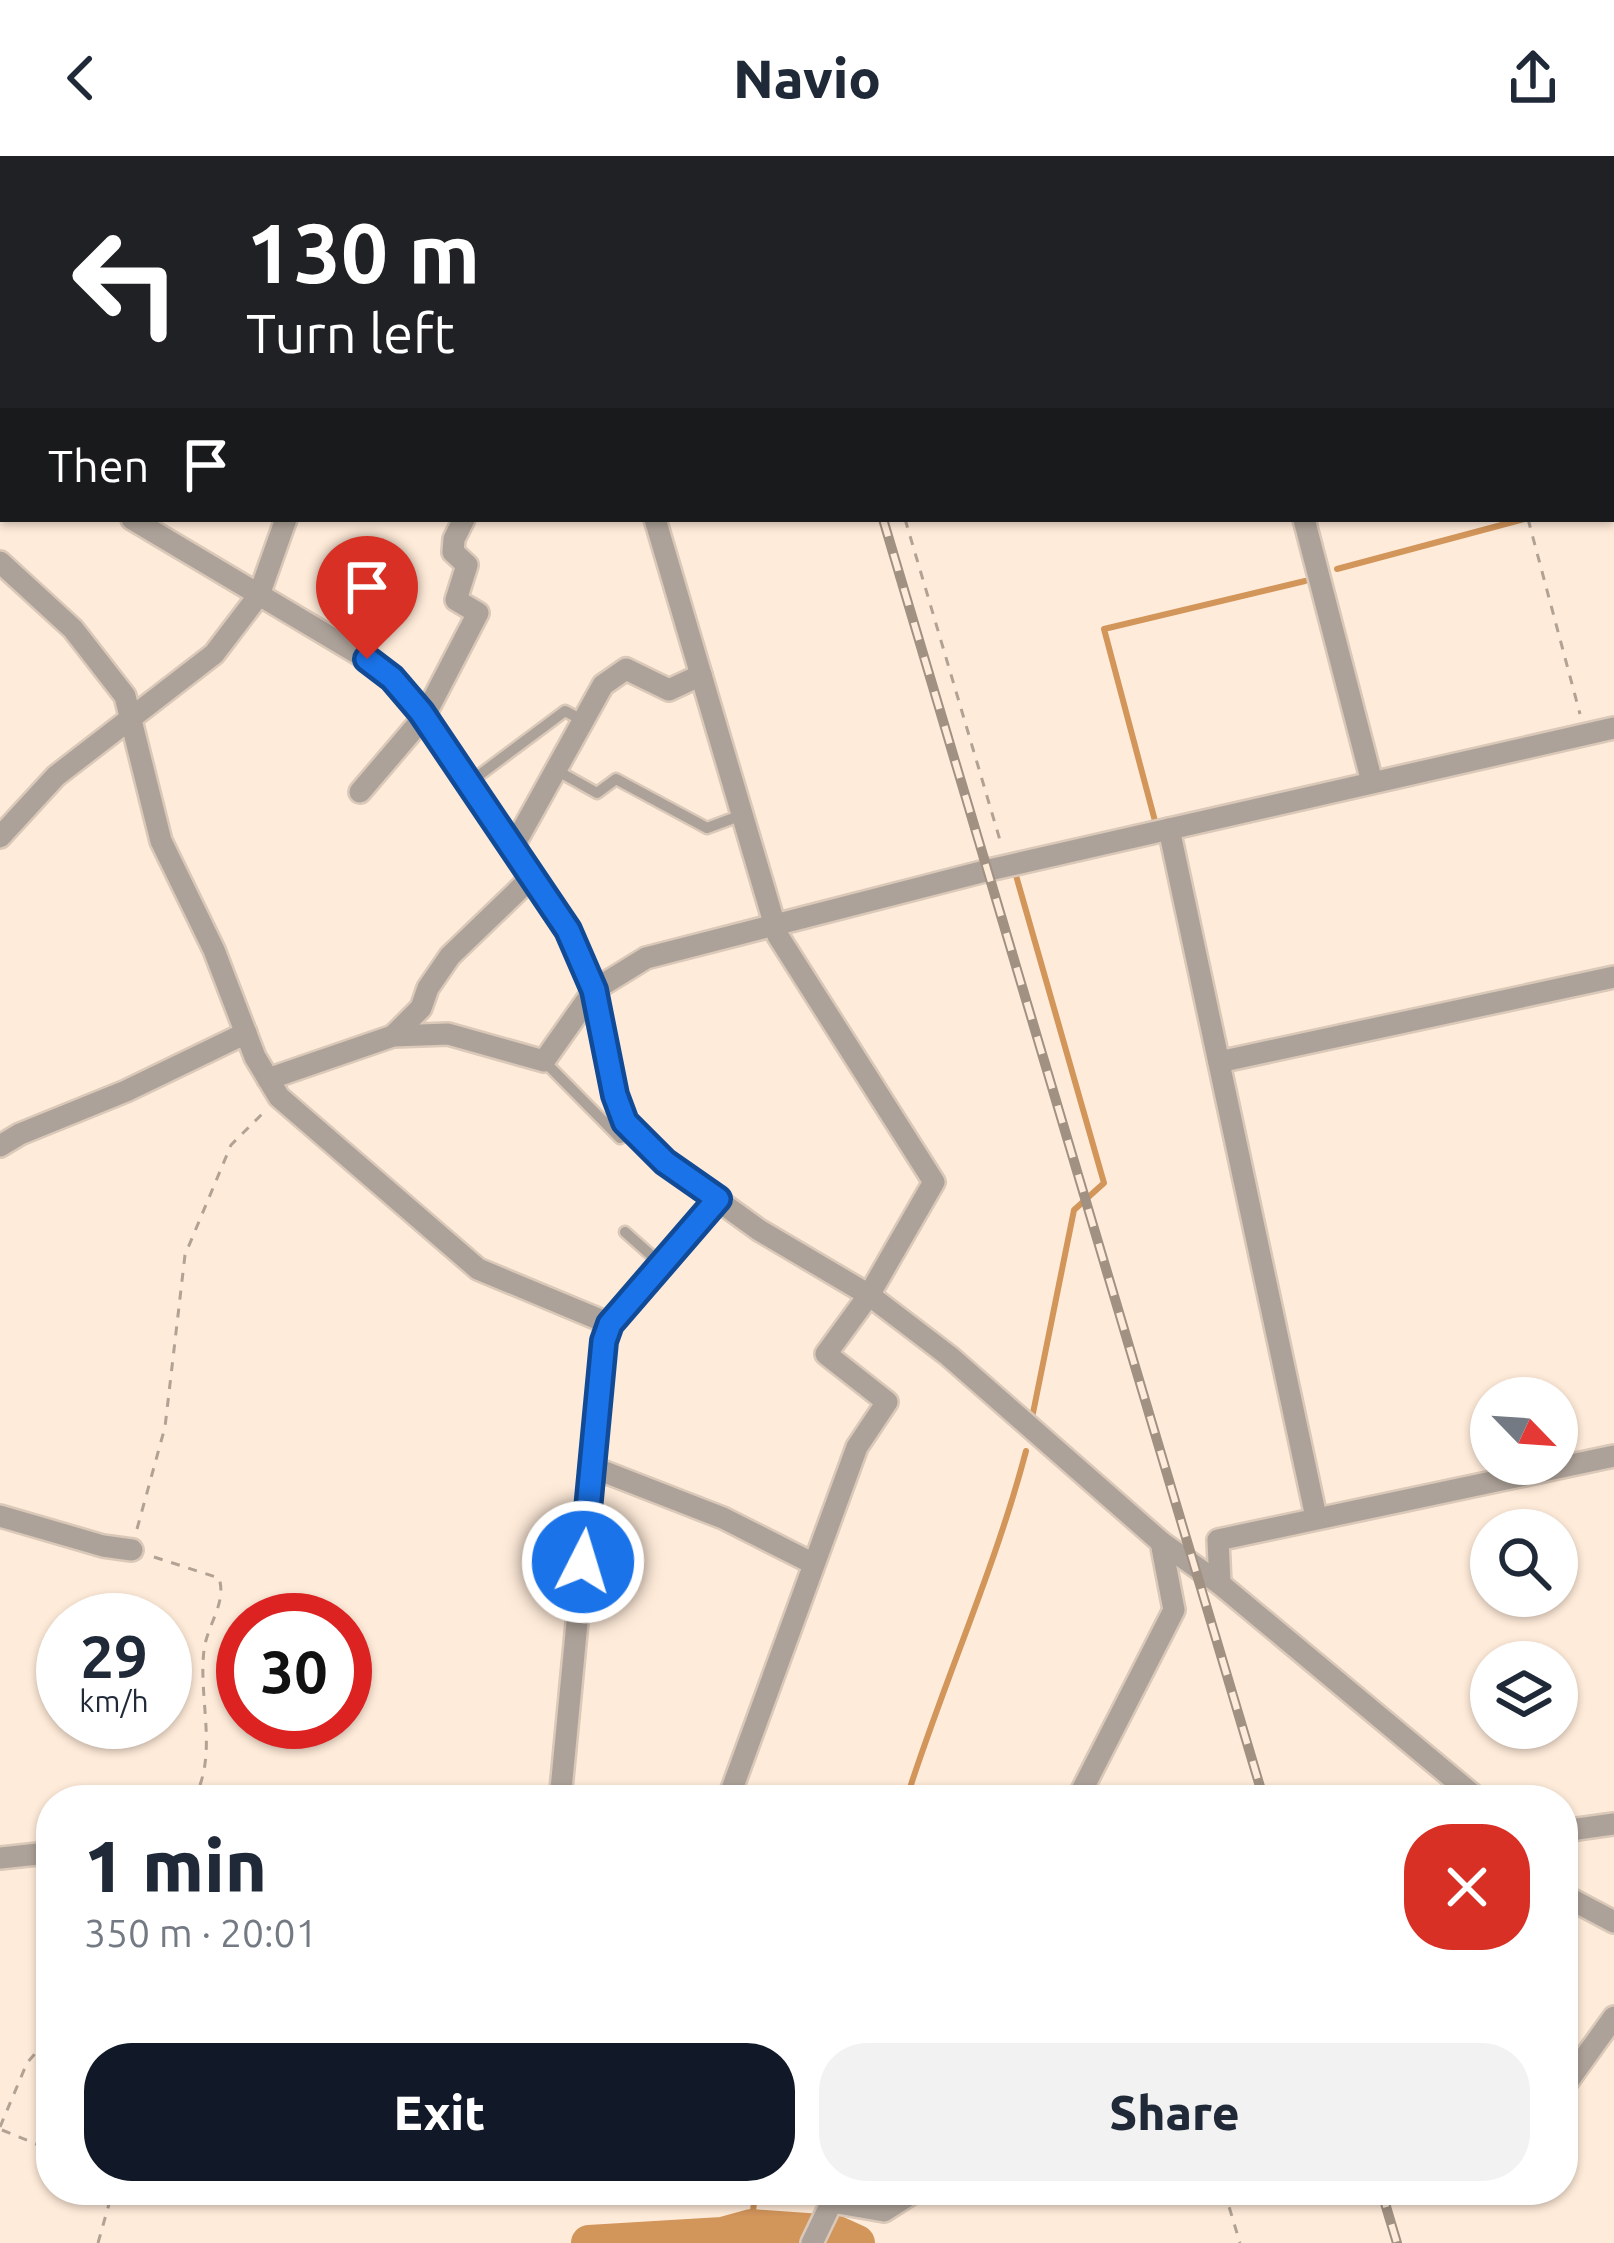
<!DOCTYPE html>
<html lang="en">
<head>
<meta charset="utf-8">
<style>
	:root { --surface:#fff; --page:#f2f2f3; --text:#1f2937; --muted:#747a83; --accent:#111827 }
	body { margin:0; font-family:Ubuntu,sans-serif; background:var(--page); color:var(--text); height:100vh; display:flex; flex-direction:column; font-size:45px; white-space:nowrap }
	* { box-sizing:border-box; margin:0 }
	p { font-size:39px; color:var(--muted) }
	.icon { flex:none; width:66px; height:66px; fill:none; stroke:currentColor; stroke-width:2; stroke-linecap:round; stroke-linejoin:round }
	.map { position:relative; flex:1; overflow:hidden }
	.drawer { position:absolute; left:36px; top:1629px; width:1542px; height:420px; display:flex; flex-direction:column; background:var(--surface); border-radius:48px; box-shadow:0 3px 9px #0004 }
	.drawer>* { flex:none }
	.top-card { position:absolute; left:0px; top:0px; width:1614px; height:366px; box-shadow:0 3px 9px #0004; background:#202124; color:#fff; overflow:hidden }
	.needle { width:78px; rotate:115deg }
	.tools { position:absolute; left:1470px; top:1221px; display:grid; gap:24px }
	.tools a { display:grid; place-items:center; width:108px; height:108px; border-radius:50%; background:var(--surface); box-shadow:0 3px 9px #0004; font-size:60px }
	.speed { position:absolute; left:36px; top:1437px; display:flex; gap:24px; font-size:60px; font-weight:700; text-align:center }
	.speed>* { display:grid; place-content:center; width:156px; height:156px; border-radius:50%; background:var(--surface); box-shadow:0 3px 9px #0004; line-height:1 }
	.speed small { font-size:30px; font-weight:400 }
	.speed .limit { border:18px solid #d22; background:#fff; color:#111 }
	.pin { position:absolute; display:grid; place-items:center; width:102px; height:102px; color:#fff; margin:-123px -51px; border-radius:50% 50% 50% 0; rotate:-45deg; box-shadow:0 0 12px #0007 }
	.pin .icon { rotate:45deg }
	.me { position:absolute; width:132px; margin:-66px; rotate:5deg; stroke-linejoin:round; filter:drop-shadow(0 0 9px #0008) }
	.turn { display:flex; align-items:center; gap:42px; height:252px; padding:0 48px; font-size:54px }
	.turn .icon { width:156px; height:156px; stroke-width:2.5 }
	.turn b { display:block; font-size:84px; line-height:102px }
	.then { display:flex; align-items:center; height:114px; padding:0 48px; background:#0003; gap:24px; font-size:45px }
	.round { display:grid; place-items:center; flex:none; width:126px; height:126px; border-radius:48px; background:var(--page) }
	.headline { display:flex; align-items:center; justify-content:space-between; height:204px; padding:0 48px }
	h1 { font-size:72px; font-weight:800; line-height:90px }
	.action { display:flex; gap:24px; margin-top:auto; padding:24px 48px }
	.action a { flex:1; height:138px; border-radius:48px; background:var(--accent); color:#fff; font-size:48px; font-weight:800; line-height:138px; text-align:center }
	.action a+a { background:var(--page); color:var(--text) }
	header { display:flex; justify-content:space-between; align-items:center; height:156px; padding:0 48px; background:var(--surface); font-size:54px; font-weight:800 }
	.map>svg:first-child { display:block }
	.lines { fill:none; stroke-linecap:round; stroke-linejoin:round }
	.stream { stroke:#d2955a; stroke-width:6 }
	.river { stroke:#d2955a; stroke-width:36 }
	.service-casing { stroke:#dac8b8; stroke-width:15 }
	.minor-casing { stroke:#dac8b8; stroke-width:26 }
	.path { stroke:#b2a294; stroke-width:3; stroke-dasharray:9 9; stroke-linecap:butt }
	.service { stroke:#ada299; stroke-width:10 }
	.minor { stroke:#ada299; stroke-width:21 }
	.rail-casing { stroke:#a09183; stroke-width:10 }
	.rail { stroke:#ffebd9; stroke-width:6; stroke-dasharray:18; stroke-linecap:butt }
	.route-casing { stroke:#114b97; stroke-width:30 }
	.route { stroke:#1a73e8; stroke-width:21 }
</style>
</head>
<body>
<header><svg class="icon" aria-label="back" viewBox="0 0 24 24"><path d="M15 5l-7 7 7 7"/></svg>Navio<svg class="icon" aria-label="share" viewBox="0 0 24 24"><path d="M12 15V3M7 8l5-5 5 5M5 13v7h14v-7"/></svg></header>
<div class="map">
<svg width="1614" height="2087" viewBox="0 0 1614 2087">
	<rect width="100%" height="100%" fill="#ffebd9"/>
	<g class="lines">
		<g class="stream">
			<polyline points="1433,0 1433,3"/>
			<polyline points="1337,413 1524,363"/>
			<polyline points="1155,665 1104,473 1305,425"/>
			<polyline points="1021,715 1015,716 1104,1027 1074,1054 1032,1262"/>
			<path d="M 906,1644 C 943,1527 995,1413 1026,1295"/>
			<polyline points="751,2071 754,2047"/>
		</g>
		<polyline class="river" points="589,2087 722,2079 751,2071 835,2077 857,2087"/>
		<defs>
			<g id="service">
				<polyline points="556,614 597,637 616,623 707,672 742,659"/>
				<polyline points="470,626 565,555 584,565"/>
				<polyline points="544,905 620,982 636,976"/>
				<polyline points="625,1076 661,1108"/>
			</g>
			<g id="minor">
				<polyline points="546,0 547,3"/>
				<polyline points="1210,0 1211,3"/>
				<polyline points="222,3 222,0"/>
				<polyline points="386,3 387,0"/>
				<polyline points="0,288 3,289"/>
				<polyline points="132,363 367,503 391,522 421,556 568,774 594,834 615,939 625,966 665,1006 759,1074 869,1139 949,1200 1161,1386 1220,1428 1479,1644"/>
				<polyline points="655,363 778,780 934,1026 869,1139 826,1198 887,1246 857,1291 728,1644"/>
				<polyline points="1304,363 1372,626"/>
				<polyline points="0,406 73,473 125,540 161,685 214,794 255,901 279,941 478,1113 610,1168"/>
				<polyline points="360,636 424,561 478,457 456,444 467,409 453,396 454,383 464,363"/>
				<polyline points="1169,673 1316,1361"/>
				<polyline points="0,681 56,620 214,498 259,439 286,363"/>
				<polyline points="512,693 603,529 626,513 669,534 701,519"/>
				<polyline points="393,880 421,852 428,832 450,800 531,722"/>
				<polyline points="1219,906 1614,821"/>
				<polyline points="268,923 393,880 448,878 544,905 594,834 646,802 989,714 1614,572"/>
				<polyline points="0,990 20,978 126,935 246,877"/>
				<polyline points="592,1311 723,1362 812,1407"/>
				<polyline points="0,1360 103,1390 132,1394"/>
				<polyline points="1220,1428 1218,1384 1614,1300"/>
				<polyline points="560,1644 604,1185 610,1168 718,1043"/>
				<polyline points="1077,1644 1174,1454 1161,1386"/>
				<polyline points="1563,1675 1614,1668"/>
				<polyline points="0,1702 38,1698 51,1703"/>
				<polyline points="1563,1739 1614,1766"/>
				<polyline points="1563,1932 1614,1861"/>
				<polyline points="832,2046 884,2055 917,2034"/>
				<polyline points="812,2087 837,2035"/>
			</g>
		</defs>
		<use href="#service" class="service-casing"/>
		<use href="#minor" class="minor-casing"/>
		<g class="path">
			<polyline points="796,0 797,3"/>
			<polyline points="905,363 1002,691"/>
			<polyline points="1528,363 1580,558"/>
			<polyline points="137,1373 165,1271 185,1099 231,989 265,955"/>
			<path d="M 154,1401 L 219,1422 C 227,1447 207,1469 204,1494 C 198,1543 219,1600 193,1644"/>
			<polyline points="0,1971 27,1907 51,1879"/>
			<polyline points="2,1974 51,1994"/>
			<polyline points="1224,2034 1240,2087"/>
			<polyline points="98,2087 113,2034"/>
		</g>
		<use href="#service" class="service"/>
		<use href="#minor" class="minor"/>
		<defs>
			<g id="rail">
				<polyline points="774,0 775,3"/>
				<polyline points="883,363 1264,1644"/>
				<polyline points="1381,2034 1397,2087"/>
			</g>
		</defs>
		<use href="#rail" class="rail-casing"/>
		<use href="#rail" class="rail"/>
	</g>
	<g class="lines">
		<defs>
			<polyline id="route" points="367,503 392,522 421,556 568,774 594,834 615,939 625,966 665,1006 718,1043 610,1168 604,1185 583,1406"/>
		</defs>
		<use href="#route" class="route-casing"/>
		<use href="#route" class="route"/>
	</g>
</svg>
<div class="tools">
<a><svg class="needle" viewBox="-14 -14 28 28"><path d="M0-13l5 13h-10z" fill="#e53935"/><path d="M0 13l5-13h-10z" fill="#747a83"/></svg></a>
<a><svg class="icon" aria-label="search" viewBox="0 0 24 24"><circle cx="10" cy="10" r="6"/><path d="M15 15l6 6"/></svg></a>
<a><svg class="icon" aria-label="layers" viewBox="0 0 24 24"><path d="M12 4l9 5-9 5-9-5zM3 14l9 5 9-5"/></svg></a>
</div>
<div class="speed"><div>29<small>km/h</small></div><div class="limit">30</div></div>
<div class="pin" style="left:367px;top:503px;background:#d93025"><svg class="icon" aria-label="arrive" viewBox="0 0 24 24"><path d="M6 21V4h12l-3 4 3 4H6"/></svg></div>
<svg class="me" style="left:583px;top:1406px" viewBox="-20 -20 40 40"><circle r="17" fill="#1a73e8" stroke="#fff" stroke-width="3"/><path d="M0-11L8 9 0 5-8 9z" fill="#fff"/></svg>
<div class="top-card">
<div class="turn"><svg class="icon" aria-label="left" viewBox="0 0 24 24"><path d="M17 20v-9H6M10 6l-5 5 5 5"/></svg><div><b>130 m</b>Turn left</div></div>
<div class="then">Then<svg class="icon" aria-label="arrive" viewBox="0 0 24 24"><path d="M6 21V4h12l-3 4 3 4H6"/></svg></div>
</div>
<section class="drawer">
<div class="headline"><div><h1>1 min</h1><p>350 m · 20:01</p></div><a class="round" style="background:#d93025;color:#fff"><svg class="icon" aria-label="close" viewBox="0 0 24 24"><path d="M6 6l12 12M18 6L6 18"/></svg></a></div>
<div class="action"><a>Exit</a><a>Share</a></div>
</section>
</div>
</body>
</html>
